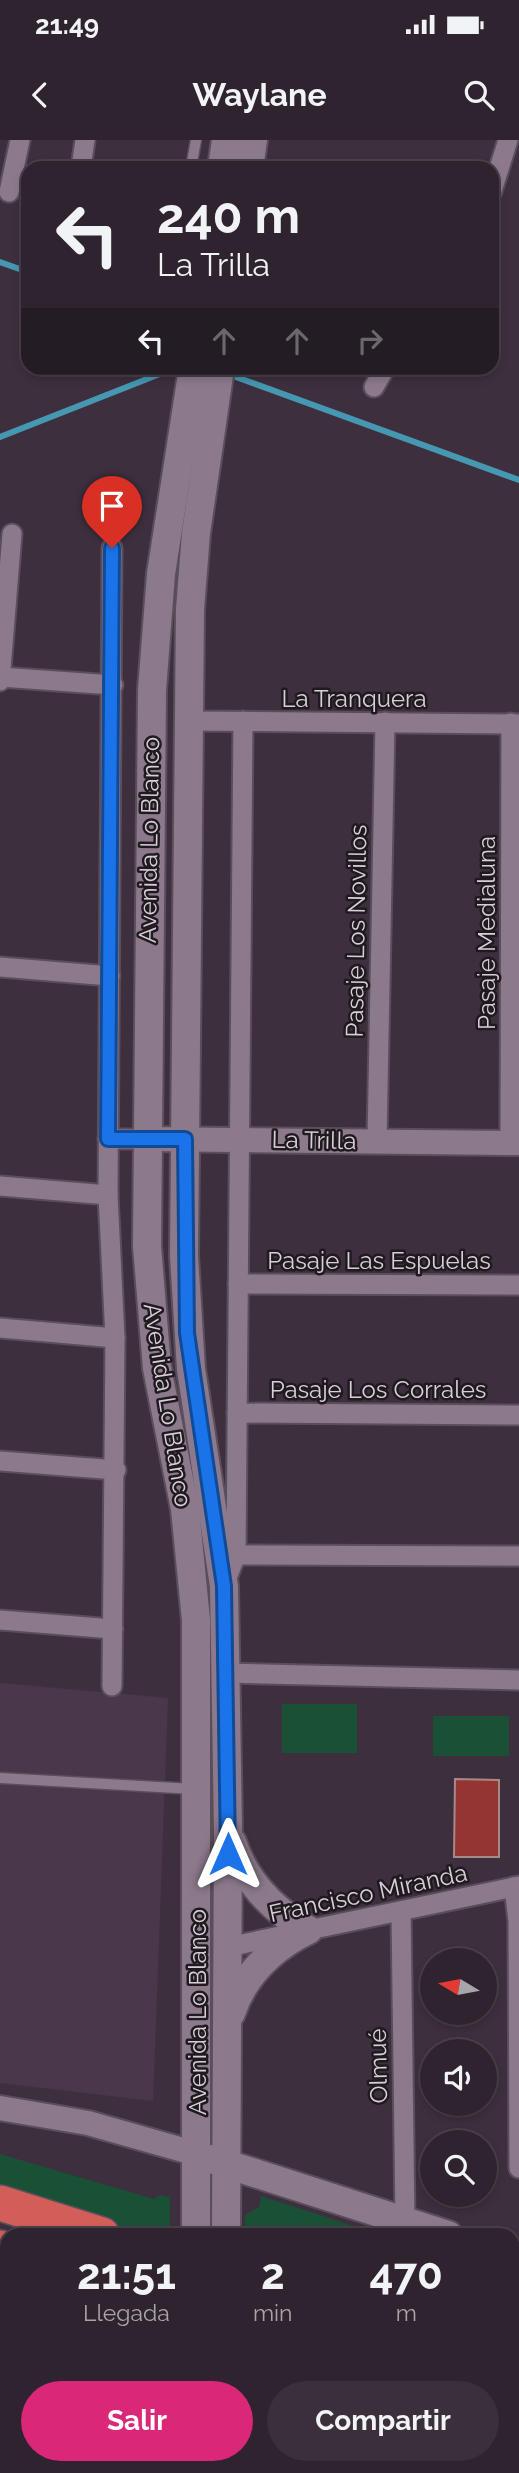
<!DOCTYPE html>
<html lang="es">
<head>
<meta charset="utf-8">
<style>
	:root { --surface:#2e232e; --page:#3a2f3a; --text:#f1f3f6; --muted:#a7a4aa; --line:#49404a; --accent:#db2777 }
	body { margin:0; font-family:Raleway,sans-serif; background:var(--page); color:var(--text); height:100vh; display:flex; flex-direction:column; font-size:26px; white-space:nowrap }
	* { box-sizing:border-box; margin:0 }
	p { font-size:23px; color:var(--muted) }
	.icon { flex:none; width:38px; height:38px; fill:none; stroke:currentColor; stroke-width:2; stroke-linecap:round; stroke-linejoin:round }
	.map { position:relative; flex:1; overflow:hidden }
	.details { position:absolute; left:0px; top:2088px; width:520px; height:247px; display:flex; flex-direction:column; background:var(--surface); border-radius:21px 21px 0 0; box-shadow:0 4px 10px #0003,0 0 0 2px var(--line) }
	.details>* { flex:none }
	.hud { position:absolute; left:21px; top:21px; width:478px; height:214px; border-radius:21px; box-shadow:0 4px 10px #0003,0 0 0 2px var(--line); background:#2e232e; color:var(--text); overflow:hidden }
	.needle { width:46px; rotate:280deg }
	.buttons { position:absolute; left:420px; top:1808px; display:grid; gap:14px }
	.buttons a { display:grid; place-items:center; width:77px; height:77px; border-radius:50%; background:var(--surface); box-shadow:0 4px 10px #0003,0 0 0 2px var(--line); font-size:35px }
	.pin { position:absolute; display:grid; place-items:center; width:60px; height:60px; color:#fff; margin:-72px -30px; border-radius:50% 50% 50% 0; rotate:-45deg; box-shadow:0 0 7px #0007 }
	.pin .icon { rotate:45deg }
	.me { position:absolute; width:77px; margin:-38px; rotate:0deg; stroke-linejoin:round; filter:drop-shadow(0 0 5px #0008) }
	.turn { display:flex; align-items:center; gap:24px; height:147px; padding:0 21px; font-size:32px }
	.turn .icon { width:91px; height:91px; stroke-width:2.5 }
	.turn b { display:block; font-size:49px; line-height:60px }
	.lanes { display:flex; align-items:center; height:66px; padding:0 21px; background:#0003; justify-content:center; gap:35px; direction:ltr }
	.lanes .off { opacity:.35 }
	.eta { display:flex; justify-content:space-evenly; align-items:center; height:119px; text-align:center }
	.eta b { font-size:42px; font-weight:700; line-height:49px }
	.cta { display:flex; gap:14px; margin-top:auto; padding:14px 21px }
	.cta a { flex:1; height:80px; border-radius:42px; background:var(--accent); color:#fff; font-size:28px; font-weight:700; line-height:80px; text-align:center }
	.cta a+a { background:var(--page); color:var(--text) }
	.status { display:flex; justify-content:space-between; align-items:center; height:49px; padding:0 35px; background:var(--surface); direction:ltr }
	.status svg { height:19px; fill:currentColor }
	header { display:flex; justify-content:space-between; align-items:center; height:91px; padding:0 21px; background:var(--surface); font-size:32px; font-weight:700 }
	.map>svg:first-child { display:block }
	.built { fill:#4b374b }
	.green { fill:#195036 }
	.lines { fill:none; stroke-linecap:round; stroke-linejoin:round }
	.stream { stroke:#4697b1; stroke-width:6 }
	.building { fill:#943433; stroke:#a58a88; stroke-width:2 }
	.service-casing { stroke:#5a4e5a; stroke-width:13 }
	.minor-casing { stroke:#5a4e5a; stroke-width:23 }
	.tertiary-casing { stroke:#5a4e5a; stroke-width:28 }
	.secondary-casing { stroke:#5a4e5a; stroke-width:32 }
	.motorway-casing { stroke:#5a4e5a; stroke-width:38 }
	.service { stroke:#8c7a8c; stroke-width:10 }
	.minor { stroke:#8c7a8c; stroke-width:19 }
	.tertiary { stroke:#8c7a8c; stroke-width:24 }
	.secondary { stroke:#8c7a8c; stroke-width:28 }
	.motorway { stroke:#d15e58; stroke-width:35 }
	.route-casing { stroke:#114b97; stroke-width:18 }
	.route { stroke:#1a73e8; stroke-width:12 }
	.labels { text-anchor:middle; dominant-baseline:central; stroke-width:5; stroke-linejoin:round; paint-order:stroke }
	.street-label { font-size:24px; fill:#d8ced8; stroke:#201a20 }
</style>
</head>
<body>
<div class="status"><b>21:49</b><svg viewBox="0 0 49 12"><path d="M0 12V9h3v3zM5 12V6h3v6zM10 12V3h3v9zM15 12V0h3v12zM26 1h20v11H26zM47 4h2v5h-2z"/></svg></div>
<header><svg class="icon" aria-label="back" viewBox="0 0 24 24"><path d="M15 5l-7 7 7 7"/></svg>Waylane<svg class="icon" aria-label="search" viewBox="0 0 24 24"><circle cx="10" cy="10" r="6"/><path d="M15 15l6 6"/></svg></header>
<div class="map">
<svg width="519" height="2333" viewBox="0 0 519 2333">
	<rect width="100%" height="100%" fill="#3e2f3e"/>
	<g class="built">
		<polygon points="0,1543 168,1558 153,1961 0,1943"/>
		<polygon points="0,2256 7,2258 7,2328 170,2328 169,2333 0,2333"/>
	</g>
	<g class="green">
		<rect x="282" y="1564" width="75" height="49"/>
		<rect x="433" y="1576" width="76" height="40"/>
		<polygon points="0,2014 154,2059 160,2055 170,2057 170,2095 137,2095 0,2052"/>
		<polygon points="261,2056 382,2095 244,2095 245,2075 259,2067"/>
		<polygon points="513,2137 519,2139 519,2214 513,2212"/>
		<polygon points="513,2315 519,2317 519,2333 369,2333 352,2328 513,2328"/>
	</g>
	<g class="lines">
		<g class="stream">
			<polyline points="0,122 28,132"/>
			<polyline points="225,233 519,340"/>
			<polyline points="0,297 175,228"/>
		</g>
	</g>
	<polygon class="building" points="455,1639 499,1640 499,1717 454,1717"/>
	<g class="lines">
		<defs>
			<g id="service">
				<polyline points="191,28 196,0"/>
				<polyline points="0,1638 194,1649"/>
			</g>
			<g id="minor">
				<polyline points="81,28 85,0"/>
				<polyline points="492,51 508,0"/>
				<polyline points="9,52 20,0"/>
				<polyline points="374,247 385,228"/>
				<polyline points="0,537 113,545"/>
				<polyline points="0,541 12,394"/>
				<polyline points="188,581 519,584"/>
				<polyline points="0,827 110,836"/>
				<polyline points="108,999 147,999"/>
				<polyline points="377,1001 385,582"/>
				<polyline points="510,1002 511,583"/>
				<polyline points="0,1046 108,1055"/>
				<polyline points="238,1144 519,1145"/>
				<polyline points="0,1188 115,1198"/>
				<polyline points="237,1273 519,1275"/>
				<polyline points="0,1321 116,1330"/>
				<polyline points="236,1415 519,1416"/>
				<polyline points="225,1443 236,1415 243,581"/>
				<polyline points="0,1480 113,1489"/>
				<polyline points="226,1533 519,1540"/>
				<polyline points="112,1546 115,1198 108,1055 112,408"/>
				<polyline points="514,1747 518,1781 519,2028"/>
				<polyline points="401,1771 405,2081"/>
				<polyline points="228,1807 519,1746"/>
			</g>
			<g id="tertiary">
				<polyline points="147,999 519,1003"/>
				<polyline points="0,1968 88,1983 197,2014"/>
			</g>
			<g id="secondary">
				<polyline points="222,28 226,0"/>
				<polyline points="249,28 253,0"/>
				<polyline points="193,228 161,434 152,550 147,1106 157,1228 185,1369 196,1480 196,2095"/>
				<polyline points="220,228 196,393 190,469 184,1116 191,1229 224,1446 228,1691 226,2095"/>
				<path d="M 232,1702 C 245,1741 273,1770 308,1790"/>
				<path d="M 231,1873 C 244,1834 272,1808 308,1790"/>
				<polyline points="211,2019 448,2095"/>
				<polyline points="513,2115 519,2117"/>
				<polyline points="0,2214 7,2217"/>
				<polyline points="333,2328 348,2333"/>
			</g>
			<g id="motorway">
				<polyline points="0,2063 102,2095"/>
				<polyline points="0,2108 7,2110"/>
				<polyline points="513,2224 519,2226"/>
				<polyline points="513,2270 519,2272"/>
			</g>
		</defs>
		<use href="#service" class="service-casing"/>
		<use href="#minor" class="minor-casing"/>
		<use href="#tertiary" class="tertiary-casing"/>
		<use href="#secondary" class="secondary-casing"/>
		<use href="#motorway" class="motorway-casing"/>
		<use href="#service" class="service"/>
		<use href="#minor" class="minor"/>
		<use href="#tertiary" class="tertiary"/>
		<use href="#secondary" class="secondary"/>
		<use href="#motorway" class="motorway"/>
	</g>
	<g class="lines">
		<defs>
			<polyline id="route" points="112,408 108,999 185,999 187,1193 224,1446 228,1714"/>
		</defs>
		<use href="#route" class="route-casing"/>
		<use href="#route" class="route"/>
	</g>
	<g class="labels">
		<g class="street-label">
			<text x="354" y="558">La Tranquera</text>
			<text transform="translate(149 700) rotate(-89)">Avenida Lo Blanco</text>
			<text transform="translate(356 791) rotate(-89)">Pasaje Los Novillos</text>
			<text transform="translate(486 793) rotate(-90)">Pasaje Medialuna</text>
			<text transform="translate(314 1000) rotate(1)">La Trilla</text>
			<text x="379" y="1120">Pasaje Las Espuelas</text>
			<text x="378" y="1249">Pasaje Los Corrales</text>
			<text transform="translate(168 1265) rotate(81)">Avenida Lo Blanco</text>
			<text transform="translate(368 1753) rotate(-12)">Francisco Miranda</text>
			<text transform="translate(197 1872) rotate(-90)">Avenida Lo Blanco</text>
			<text transform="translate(378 1926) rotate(-91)">Olmué</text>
		</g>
	</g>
</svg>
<div class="buttons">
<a><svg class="needle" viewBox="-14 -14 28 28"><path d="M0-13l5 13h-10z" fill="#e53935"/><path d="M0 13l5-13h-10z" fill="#a7a4aa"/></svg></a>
<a><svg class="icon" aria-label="sound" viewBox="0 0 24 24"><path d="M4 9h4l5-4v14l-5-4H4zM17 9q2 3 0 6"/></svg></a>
<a><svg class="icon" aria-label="search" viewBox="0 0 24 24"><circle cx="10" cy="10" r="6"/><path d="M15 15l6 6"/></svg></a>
</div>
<div class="pin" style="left:112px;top:408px;background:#d93025"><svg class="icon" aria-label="arrive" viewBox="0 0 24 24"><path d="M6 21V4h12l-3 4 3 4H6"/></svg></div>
<svg class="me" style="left:228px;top:1714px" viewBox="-20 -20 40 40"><path d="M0-17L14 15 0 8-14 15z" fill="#1a73e8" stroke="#fff" stroke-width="4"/></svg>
<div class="hud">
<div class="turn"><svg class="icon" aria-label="left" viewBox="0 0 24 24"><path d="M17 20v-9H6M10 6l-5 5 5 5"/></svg><div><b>240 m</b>La Trilla</div></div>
<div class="lanes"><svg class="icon" aria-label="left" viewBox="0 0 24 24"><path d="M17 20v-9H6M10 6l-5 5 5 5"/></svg><svg class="icon off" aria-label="ahead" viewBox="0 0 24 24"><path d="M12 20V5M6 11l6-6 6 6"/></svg><svg class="icon off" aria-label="ahead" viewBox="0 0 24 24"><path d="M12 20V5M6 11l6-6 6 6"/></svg><svg class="icon off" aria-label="right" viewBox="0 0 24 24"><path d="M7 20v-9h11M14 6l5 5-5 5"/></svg></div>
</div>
<section class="details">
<div class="eta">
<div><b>21:51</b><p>Llegada</p></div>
<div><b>2</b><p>min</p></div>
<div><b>470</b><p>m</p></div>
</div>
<div class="cta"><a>Salir</a><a>Compartir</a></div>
</section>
</div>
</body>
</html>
